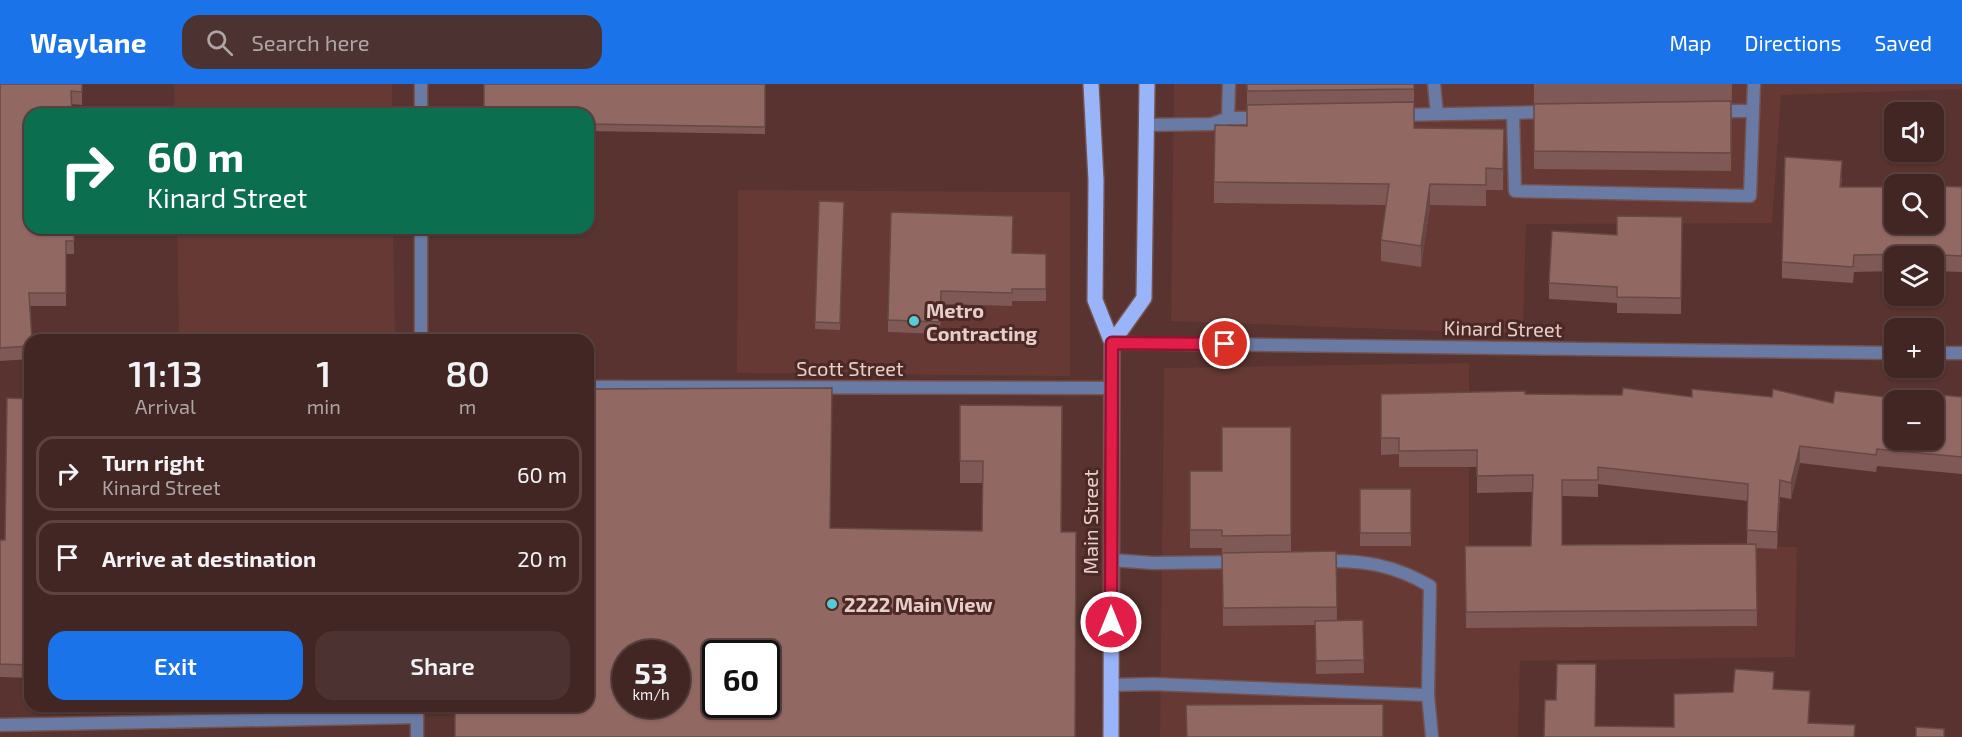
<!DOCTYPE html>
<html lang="en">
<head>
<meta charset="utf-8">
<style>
	:root { --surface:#422623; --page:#4c3230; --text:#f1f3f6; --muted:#aea5a6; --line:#5a4341; --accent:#1a73e8 }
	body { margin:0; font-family:"Exo 2",sans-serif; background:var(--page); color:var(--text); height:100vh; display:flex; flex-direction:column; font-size:22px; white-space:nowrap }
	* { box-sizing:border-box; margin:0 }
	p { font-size:20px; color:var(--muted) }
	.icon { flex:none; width:33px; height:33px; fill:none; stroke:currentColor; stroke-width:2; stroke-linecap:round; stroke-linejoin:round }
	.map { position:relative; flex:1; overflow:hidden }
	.side { position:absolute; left:24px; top:250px; width:570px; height:378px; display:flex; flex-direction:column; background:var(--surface); border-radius:18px; box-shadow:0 2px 4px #0004,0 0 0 2px var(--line) }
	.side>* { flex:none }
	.guide { position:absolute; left:24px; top:24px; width:570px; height:126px; border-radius:18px; box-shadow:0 2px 4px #0004,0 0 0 2px var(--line); background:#0b6e4f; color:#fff; overflow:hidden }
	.buttons { position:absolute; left:1884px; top:18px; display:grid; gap:12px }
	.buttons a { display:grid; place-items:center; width:60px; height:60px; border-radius:12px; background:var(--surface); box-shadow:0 2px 4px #0004,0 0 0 2px var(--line); font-size:30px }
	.speed { position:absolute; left:612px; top:556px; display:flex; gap:12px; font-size:30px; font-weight:700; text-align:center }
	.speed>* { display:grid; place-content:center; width:78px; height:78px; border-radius:50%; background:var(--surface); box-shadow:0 2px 4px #0004,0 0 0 2px var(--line); line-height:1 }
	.speed small { font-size:15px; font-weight:400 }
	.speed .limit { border:3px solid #111; border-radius:9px; background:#fff; color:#111 }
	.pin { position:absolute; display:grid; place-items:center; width:51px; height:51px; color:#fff; margin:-26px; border:3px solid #fff; border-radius:50%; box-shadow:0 2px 6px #0007 }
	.me { position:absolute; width:66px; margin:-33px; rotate:0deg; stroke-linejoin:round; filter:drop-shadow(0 0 4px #0008) }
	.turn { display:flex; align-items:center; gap:21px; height:126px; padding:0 24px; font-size:27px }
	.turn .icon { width:78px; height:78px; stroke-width:2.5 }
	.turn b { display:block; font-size:42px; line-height:51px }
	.eta { display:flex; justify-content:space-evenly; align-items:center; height:102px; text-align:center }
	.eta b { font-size:36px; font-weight:600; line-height:42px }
	.button { display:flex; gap:12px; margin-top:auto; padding:12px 24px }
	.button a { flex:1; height:69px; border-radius:18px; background:var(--accent); color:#fff; font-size:24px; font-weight:600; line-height:69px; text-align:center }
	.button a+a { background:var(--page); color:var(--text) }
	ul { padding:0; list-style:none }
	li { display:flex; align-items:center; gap:18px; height:75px; margin:0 12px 9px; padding:0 12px; border:3px solid var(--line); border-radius:18px }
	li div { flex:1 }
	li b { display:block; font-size:22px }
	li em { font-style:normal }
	header { display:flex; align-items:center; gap:36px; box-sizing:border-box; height:84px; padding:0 30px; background:var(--accent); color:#fff }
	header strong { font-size:28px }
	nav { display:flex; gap:33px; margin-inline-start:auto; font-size:21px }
	.search { width:420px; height:54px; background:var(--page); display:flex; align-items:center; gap:15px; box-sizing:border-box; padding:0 21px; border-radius:18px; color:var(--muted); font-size:22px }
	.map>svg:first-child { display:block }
	.built { fill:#663934 }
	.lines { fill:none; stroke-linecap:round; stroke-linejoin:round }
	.lane-casing { stroke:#74524e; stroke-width:15 }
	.street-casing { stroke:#74524e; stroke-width:15 }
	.primary-casing { stroke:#74524e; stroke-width:18 }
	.lane { stroke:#697aa5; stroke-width:12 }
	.street { stroke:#697aa5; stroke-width:12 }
	.primary { stroke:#99b4f9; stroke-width:15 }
	.wall { fill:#7e5955; fill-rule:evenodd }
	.shaded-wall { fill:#664945 }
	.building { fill:#926863; stroke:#664945; stroke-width:1.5; fill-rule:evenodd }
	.route-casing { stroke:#92132f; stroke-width:15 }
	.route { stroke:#e11d48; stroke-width:10 }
	.poi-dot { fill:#53cbdb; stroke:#4d2925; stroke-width:2 }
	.labels { text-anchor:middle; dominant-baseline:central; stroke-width:6; stroke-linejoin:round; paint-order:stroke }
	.poi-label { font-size:20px; font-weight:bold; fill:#e6cecb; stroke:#4d2925; text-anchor:start }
	.street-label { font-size:20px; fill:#e6cecb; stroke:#4d2925 }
</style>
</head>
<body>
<header>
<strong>Waylane</strong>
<div class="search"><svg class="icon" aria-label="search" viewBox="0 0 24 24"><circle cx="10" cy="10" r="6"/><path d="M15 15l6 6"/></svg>Search here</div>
<nav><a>Map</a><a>Directions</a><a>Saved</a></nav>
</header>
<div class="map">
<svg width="1962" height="653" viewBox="0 0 1962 653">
	<rect width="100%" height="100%" fill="#58332f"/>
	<g class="built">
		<polygon points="174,0 392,0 392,30 175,30"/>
		<polygon points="1174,0 1962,0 1962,5 1781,11 1772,139 1526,140 1523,250 1171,237"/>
		<polygon points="738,106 1070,108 1070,292 737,289"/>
		<polygon points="177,144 393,144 395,256 179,256"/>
		<polygon points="1469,279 1469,465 1797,463 1795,573 1520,577 1518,653 1160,653 1164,284"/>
	</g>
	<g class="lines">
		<defs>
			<g id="lane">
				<polyline points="1434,0 1437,30"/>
				<polyline points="1716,27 1753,27 1754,0"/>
				<polyline points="1513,29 1515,107 1750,112 1753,27"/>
				<polyline points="1398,31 1549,28"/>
				<polyline points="1228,34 1229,0"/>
				<polyline points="1146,41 1212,40 1228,34 1261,34"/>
				<polyline points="1111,476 1153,479 1239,478"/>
				<path d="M 1322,477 C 1364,476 1394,481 1430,502 L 1428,611 L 1432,653"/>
				<polyline points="1111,601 1153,600 1428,611"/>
			</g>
			<g id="street">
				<polyline points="421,0 421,30"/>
				<polyline points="421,144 421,256"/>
				<polyline points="1112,259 1894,269"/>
				<polyline points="1934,269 1962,269"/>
				<polyline points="588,303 1111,304"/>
				<polyline points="0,641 417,633"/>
				<polyline points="417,653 417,622"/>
			</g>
			<g id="primary">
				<polyline points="1091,0 1096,96 1095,216 1112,259 1111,653"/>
				<polyline points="1112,259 1144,214 1147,0"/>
			</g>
		</defs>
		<use href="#lane" class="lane-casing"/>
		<use href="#street" class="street-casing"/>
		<use href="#primary" class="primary-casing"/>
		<use href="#lane" class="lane"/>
		<use href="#street" class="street"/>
		<use href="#primary" class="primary"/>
	</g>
	<g class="wall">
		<polygon points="0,0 82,0 82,21 71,20 74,170 66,170 66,222 30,222 30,275 0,277"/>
		<polygon points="765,0 765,50 588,47 588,30"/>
		<polygon points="1247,0 1414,0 1414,44 1504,45 1503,106 1486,106 1486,122 1430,121 1421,183 1381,177 1381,156 1386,121 1214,119 1214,98 1247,42"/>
		<polygon points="1513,0 1732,0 1731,87 1534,85 1534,0"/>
		<polygon points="1842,93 1841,103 1962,103 1962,188 1934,187 1934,172 1894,172 1894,187 1854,188 1853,199 1782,194 1782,178"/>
		<polygon points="819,117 844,118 840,246 815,245"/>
		<polygon points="1682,133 1681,230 1617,229 1617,219 1549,215 1549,199"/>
		<polygon points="1013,169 1046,170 1046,217 1012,217 1012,222 941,220 940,250 888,248 888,236"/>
		<path d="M 1381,310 L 1525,310 L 1692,313 L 1833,319 L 1910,316 L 1962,313 L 1962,390 L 1877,382 L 1876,388 L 1800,379 L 1791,415 L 1780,413 L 1777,465 L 1756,464 L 1757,542 L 1466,544 L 1465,462 L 1531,462 L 1532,408 L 1477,409 L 1477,383 L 1399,383 L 1399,370 L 1381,371 ZM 1598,400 L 1748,417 L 1747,460 L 1562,461 L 1562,412 L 1598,413 Z"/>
		<polygon points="30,315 30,594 0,593 0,456 5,456"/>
		<polygon points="960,321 1061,448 830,444 982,447 983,399 960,399"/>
		<polygon points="1291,343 1291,468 1336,467 1337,537 1363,536 1364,589 1316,590 1315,541 1223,542 1222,464 1190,464 1190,387 1222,387"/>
		<rect x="1360" y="405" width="51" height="57"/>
	</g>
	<g class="shaded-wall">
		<polygon points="1430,100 1430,121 1421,183 1421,162"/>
		<polygon points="1800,362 1800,379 1791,415 1791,399"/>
		<polygon points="1780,396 1780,413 1777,465 1777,448"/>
	</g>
	<g class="building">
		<polygon points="0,0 82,0 82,8 71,7 72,30 30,30 30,144 74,144 74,157 66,157 66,209 29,209 32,256 30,256 30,262 0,264"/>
		<polygon points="484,0 765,0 765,43 588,40 588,30 484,30"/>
		<polygon points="1247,0 1414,0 1414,5 1247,7"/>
		<polygon points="1731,17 1731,69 1534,67 1534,20"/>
		<polygon points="1414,18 1414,44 1504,45 1503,85 1486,84 1486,101 1430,100 1421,162 1381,156 1389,100 1214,98 1215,41 1247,42 1247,21"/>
		<polygon points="1785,73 1842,77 1840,103 1894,103 1894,140 1934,140 1934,102 1962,103 1962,172 1920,170 1854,171 1853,183 1782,178"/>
		<polygon points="819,117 844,118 840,239 815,238"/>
		<polygon points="891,128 1013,132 1012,169 1046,170 1046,205 1012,205 1012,209 941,207 940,238 888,236"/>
		<polygon points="1617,132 1682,133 1681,214 1617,213 1617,203 1549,199 1552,147 1617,151"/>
		<path d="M 832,304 L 830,444 L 982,447 L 983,377 L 960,377 L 960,321 L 1062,322 L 1061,448 L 1076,448 L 1075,653 L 455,653 L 455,622 L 588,622 L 588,305 ZM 626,570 L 676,570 L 676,621 L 626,621 ZM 716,570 L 766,570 L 766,621 L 716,621 Z"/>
		<path d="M 1623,304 L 1692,313 L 1692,305 L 1772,313 L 1773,305 L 1833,319 L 1835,307 L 1910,316 L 1911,308 L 1962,313 L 1962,373 L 1877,365 L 1876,371 L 1800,362 L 1791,399 L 1780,396 L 1777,448 L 1747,446 L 1748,400 L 1598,383 L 1598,396 L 1562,396 L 1562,461 L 1756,460 L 1757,526 L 1466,528 L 1465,462 L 1531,462 L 1533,391 L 1477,392 L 1477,366 L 1399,367 L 1399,354 L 1381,354 L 1381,310 L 1525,307 L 1525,310 L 1622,311 ZM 1894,316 L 1934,316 L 1934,356 L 1894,356 Z"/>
		<polygon points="7,314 30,315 30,581 0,580 0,456 5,456"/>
		<polygon points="1222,343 1291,343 1291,451 1222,452 1222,446 1190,446 1190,387 1222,387"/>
		<rect x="1360" y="405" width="51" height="44"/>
		<polygon points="1336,467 1337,523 1223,524 1222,469"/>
		<polygon points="1363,536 1364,576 1316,577 1315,537"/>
		<polygon points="1557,580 1596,580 1595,642 1674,643 1674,610 1733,608 1735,585 1774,588 1773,605 1810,607 1808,639 1855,641 1854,653 1544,653 1545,616 1556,616"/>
		<polygon points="1383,620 1383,653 1187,653 1186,621"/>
		<polygon points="1916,643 1944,645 1944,653 1916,653"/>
	</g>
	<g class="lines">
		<defs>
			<polyline id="route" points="1111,538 1112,259 1225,260"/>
		</defs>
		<use href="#route" class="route-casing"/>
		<use href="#route" class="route"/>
	</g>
	<g class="poi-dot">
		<circle cx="914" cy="237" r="6"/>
		<circle cx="832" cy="520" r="6"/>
	</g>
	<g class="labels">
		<g class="poi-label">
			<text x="926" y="226">Metro<tspan x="926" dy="23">Contracting</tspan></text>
			<text x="844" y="520">2222 Main View</text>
		</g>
		<g class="street-label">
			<text transform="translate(1503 244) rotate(1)">Kinard Street</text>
			<text x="850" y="284">Scott Street</text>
			<text transform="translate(1090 438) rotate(-90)">Main Street</text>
		</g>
	</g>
</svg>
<div class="buttons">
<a><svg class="icon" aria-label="sound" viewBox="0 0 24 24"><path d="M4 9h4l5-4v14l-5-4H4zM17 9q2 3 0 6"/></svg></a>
<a><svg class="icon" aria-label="search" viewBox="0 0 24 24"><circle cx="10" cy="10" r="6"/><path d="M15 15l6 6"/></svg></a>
<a><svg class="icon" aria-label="layers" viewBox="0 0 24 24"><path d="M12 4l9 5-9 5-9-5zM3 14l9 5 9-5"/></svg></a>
<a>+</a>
<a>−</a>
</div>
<div class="speed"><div>53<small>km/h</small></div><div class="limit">60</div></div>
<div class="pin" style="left:1225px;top:260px;background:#d93025"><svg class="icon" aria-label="arrive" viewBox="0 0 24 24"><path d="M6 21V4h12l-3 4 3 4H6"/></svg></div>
<svg class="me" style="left:1111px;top:538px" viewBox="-20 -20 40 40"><circle r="17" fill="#e11d48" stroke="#fff" stroke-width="3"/><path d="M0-11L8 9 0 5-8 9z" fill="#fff"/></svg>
<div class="guide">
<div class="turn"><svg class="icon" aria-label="right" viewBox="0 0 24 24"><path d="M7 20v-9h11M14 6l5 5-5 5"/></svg><div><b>60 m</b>Kinard Street</div></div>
</div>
<section class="side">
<div class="eta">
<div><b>11:13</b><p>Arrival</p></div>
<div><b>1</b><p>min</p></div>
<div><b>80</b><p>m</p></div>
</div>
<ul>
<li><svg class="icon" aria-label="right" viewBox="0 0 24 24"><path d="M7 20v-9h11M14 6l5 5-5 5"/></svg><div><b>Turn right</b><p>Kinard Street</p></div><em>60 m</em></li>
<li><svg class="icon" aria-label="arrive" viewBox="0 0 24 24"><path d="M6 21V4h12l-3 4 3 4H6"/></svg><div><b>Arrive at destination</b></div><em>20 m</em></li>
</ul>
<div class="button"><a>Exit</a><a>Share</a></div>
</section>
</div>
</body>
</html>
